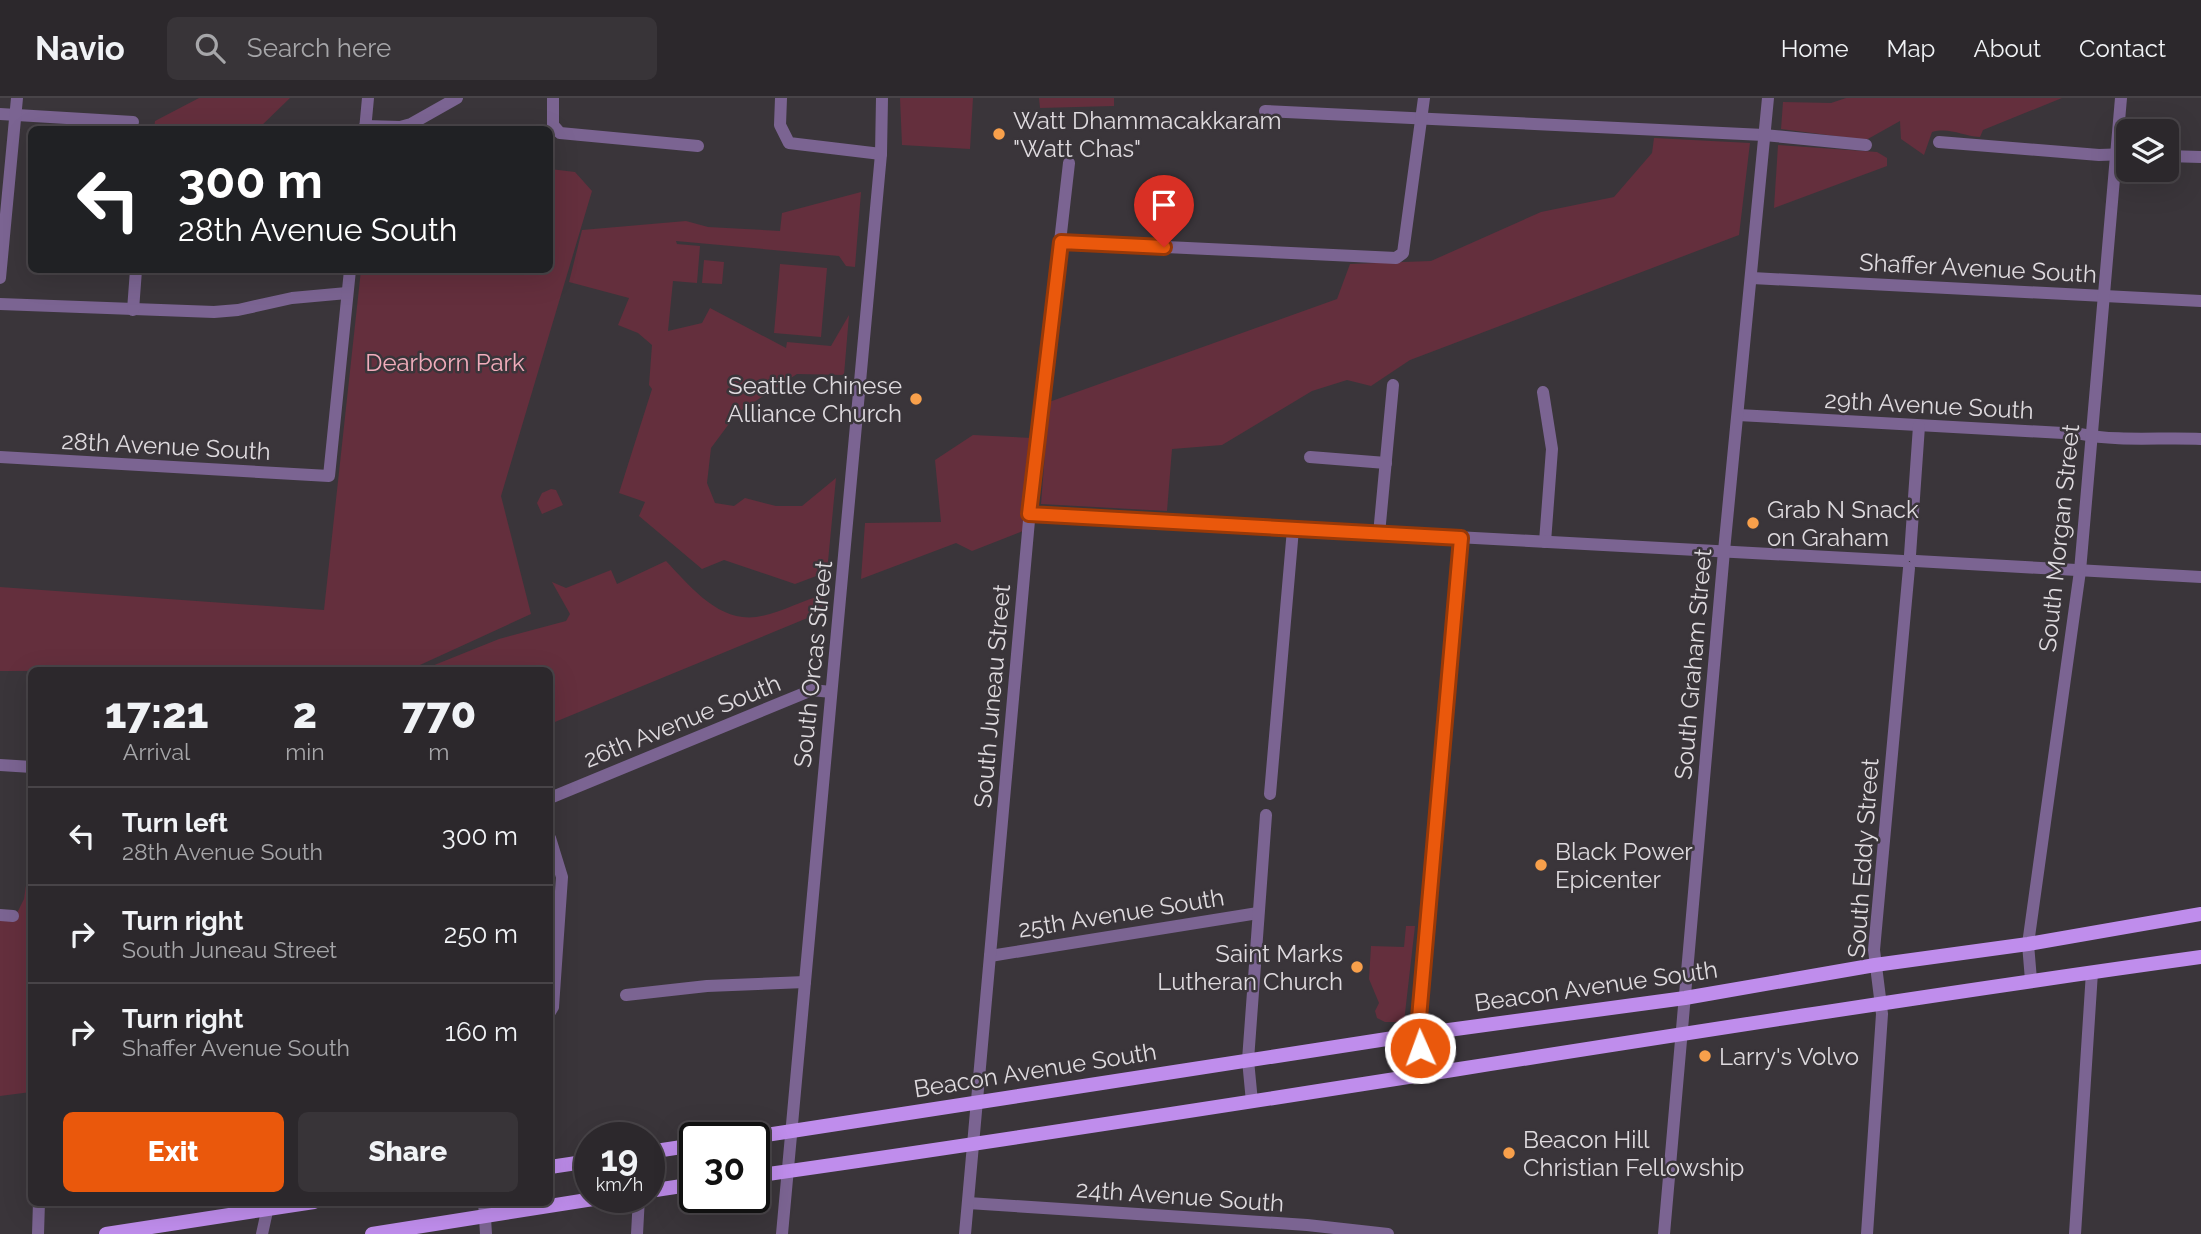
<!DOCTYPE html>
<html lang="en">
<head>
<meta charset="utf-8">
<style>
	:root { --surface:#2c282c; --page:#383438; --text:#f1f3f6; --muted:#a6a6a9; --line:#484448; --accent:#ea580c }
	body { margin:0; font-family:Raleway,sans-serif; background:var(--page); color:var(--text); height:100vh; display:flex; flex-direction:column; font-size:26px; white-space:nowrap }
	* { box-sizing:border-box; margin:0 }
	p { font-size:23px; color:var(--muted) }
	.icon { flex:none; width:38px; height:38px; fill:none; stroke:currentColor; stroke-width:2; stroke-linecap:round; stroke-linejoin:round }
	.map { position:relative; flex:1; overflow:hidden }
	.panel { position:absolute; left:28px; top:569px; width:525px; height:539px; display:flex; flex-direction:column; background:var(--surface); border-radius:10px; box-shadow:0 7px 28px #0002,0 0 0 2px var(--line) }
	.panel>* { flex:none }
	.guide { position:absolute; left:28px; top:28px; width:525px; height:147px; border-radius:10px; box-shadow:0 7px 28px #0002,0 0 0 2px var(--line); background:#202124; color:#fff; overflow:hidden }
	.tools { position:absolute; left:2116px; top:21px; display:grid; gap:14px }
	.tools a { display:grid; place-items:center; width:63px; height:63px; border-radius:10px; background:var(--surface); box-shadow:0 7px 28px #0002,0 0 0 2px var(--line); font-size:35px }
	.speed { position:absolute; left:574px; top:1024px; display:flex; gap:14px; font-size:35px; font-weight:700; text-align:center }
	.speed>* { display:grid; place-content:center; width:91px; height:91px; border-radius:50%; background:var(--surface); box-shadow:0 7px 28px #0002,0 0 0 2px var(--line); line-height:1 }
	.speed small { font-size:18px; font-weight:400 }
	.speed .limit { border:4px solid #111; border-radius:10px; background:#fff; color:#111 }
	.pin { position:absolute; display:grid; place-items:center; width:60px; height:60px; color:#fff; margin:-72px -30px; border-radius:50% 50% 50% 0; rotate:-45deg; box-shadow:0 0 7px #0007 }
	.pin .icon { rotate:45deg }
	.me { position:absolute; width:77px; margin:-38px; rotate:358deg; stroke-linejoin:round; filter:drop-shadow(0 0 5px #0008) }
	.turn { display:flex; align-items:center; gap:24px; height:147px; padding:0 35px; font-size:32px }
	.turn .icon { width:91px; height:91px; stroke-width:2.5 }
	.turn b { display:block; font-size:49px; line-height:60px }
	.eta { display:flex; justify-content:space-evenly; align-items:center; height:119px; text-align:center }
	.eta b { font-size:42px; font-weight:800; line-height:49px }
	.button { display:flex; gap:14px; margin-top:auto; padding:14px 35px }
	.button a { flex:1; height:80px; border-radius:10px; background:var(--accent); color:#fff; font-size:28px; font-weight:800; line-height:80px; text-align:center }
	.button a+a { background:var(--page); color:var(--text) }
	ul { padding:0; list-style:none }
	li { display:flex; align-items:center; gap:21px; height:98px; padding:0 35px; border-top:2px solid var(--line) }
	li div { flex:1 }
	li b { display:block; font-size:26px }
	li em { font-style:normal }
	header { display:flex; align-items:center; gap:42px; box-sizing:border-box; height:98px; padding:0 35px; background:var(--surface); border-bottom:2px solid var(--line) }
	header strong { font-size:33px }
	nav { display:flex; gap:38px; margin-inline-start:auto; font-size:24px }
	.search { width:490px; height:63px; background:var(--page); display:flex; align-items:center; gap:18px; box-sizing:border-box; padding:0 24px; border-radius:10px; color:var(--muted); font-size:26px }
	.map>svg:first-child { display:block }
	.green { fill:#642f3d }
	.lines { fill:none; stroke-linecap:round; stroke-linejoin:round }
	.minor { stroke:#7b6492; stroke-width:12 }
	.major { stroke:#bf8dec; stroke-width:14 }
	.route-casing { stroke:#983908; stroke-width:18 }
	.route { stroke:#ea580c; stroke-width:12 }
	.poi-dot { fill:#f8a04b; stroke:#3a353a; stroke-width:2.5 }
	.labels { text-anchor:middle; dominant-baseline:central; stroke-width:5; stroke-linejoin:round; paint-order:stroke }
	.poi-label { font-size:24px; fill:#dedade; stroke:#3a353a; text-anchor:start }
	.street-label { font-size:24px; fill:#dedade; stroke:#3a353a }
	.park-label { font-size:24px; fill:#f2adbc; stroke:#3a353a }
</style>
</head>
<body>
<header>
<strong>Navio</strong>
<div class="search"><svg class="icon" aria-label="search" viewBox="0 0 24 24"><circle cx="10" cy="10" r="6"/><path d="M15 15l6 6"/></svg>Search here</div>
<nav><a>Home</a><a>Map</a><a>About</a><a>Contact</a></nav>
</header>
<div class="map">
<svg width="2201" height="1136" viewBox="0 0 2201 1136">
	<rect width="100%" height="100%" fill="#3a353a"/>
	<g class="green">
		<polygon points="199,0 290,0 258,31 154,31 155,23"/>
		<polygon points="900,0 973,0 970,51 902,47"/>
		<polygon points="1039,0 1114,0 1114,8 1040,10"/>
		<path d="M 1846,0 L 2062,0 L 1983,32 L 1980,39 C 1962,38 1950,29 1932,34 L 1924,57 L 1901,41 L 1900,23 L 1866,42 L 1781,31 L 1783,4 L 1831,5 Z"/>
		<polygon points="1654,40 1750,45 1739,137 1410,262 1371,288 1347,282 1312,293 1222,347 1172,351 1167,413 1041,406 1049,304 1337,201 1350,166 1431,163 1541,114 1614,99 1652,55"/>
		<polygon points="1778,47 1877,54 1887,60 1887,68 1774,110"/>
		<polygon points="550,71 575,74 592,93 501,398 531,516 409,572 0,573 0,489 324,512 361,172 550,172"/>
		<polygon points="861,94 855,169 846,168 839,158 676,143 677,146 700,148 697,185 673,183 668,233 702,225 710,210 786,250 787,244 831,248 849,217 844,277 797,276 737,315 711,350 707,385 715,405 734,408 745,400 776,408 802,408 836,380 827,474 795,486 724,462 702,471 639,418 645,404 619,395 652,291 649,287 652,247 638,235 618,227 629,200 569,184 582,132 686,123 708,129 780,133 782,115"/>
		<polygon points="704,162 724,164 722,186 702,185"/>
		<polygon points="780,166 827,170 821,239 774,235"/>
		<polygon points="973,337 1033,340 1023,433 972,453 956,445 861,481 865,425 941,424 935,362"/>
		<polygon points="551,391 556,392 563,407 542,416 537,405 542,395"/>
		<path d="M 666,463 C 689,487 718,524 756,519 C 779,516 802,502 824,497 L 822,514 L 550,626 L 550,572 L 422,572 L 499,541 L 566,523 L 570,516 L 552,484 L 566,490 L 611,472 L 617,486 Z"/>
		<polygon points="31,753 31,994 0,998 0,823 13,823 24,801"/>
		<polygon points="1406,828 1415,828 1404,924 1385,924 1377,920 1375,913 1379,905 1369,881 1371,848 1404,849"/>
	</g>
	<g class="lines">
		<g class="minor">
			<polyline points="553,0 553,27 560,35 698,48"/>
			<polyline points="781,0 780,27 789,45 881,56"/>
			<polyline points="1265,13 1764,37 1866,47"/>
			<polyline points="0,16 133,24"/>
			<polyline points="365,28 400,29 411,26 457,0"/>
			<polyline points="365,32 368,0"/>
			<polyline points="1939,44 2099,57 2128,56"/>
			<polyline points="2166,58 2201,59"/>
			<polyline points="1061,144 1396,160 1403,155 1424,0"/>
			<polyline points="0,180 17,0"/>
			<polyline points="1752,180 2201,203"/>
			<polyline points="0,206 214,214 238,212 292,200 347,195"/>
			<polyline points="133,212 136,172"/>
			<polyline points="1543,294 1552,351 1545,444"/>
			<path d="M 1738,317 L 2081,336 C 2118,344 2162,339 2201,341"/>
			<polyline points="0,359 329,378 350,172"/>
			<polyline points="1310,359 1386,365"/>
			<polyline points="1029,416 1903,463"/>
			<polyline points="1379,436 1393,287"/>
			<polyline points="1910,457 1919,328"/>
			<polyline points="1916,463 2201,479"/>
			<polyline points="0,667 32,669"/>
			<polyline points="1270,696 1293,431"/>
			<polyline points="550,700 812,592 831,594"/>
			<polyline points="550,740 562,779 553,909 550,914"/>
			<polyline points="0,817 13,818"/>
			<polyline points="990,858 1258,815"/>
			<polyline points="2031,882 2028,846 2080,473 2121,0"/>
			<polyline points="626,897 707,888 805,884"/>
			<polyline points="1423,978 1419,920 1461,440"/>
			<polyline points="1252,1004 1248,962 1266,717"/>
			<polyline points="32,1022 32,1030"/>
			<polyline points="484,1104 486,1136"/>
			<polyline points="968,1105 1307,1127 1388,1136"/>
			<polyline points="38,1136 39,1104"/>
			<polyline points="262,1136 269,1104"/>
			<polyline points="637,1136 639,1099"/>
			<path d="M 782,1136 C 813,776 849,416 881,56 L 882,0"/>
			<polyline points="965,1136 1032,389 1069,65"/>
			<polyline points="1664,1136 1724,453 1768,0"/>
			<polyline points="1867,1136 1882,916 1874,852 1909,470"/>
			<polyline points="2075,1136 2092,874"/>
		</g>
		<g class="major">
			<polyline points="747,1040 1419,936 1685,900 1875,867 2028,846 2201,816"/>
			<polyline points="649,1054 695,1047"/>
			<polyline points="550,1069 590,1063"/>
			<path d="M 754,1078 C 1237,1010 1718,926 2201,859"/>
			<polyline points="649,1093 695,1086"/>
			<polyline points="106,1136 314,1104"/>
			<polyline points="372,1136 606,1099"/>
		</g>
	</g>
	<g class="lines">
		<defs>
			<polyline id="route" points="1164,149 1061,144 1029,416 1461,440 1419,920 1420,950"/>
		</defs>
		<use href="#route" class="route-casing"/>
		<use href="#route" class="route"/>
	</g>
	<g class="poi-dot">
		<circle cx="999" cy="36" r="7"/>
		<circle cx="916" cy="301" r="7"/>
		<circle cx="1753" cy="425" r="7"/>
		<circle cx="1541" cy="767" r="7"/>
		<circle cx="1357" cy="869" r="7"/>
		<circle cx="1705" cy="958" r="7"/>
		<circle cx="1509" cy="1055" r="7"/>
	</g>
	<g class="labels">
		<g class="poi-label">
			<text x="1013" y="22">Watt Dhammacakkaram<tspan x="1013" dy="28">"Watt Chas"</tspan></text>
			<text x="902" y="287" text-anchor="end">Seattle Chinese<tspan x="902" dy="28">Alliance Church</tspan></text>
			<text x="1767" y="411">Grab N Snack<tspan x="1767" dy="28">on Graham</tspan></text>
			<text x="1555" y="753">Black Power<tspan x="1555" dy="28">Epicenter</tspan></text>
			<text x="1343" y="855" text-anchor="end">Saint Marks<tspan x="1343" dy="28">Lutheran Church</tspan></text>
			<text x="1719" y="958">Larry's Volvo</text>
			<text x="1523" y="1041">Beacon Hill<tspan x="1523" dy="28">Christian Fellowship</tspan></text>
		</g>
		<g class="street-label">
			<text transform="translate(1978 170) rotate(3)">Shaffer Avenue South</text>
			<text transform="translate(1929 307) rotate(3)">29th Avenue South</text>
			<text transform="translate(166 348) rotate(3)">28th Avenue South</text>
			<text transform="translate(2059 440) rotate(-84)">South Morgan Street</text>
			<text transform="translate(813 566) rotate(-84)">South Orcas Street</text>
			<text transform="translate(1693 566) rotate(-85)">South Graham Street</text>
			<text transform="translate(992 598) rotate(-85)">South Juneau Street</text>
			<text transform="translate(682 623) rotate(-22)">26th Avenue South</text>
			<text transform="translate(1863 760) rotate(-86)">South Eddy Street</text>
			<text transform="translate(1121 815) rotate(-9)">25th Avenue South</text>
			<text transform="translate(1596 888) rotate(-8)">Beacon Avenue South</text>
			<text transform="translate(1035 972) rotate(-9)">Beacon Avenue South</text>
			<text transform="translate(1180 1098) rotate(4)">24th Avenue South</text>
		</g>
		<g class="park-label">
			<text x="445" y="264">Dearborn Park</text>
		</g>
	</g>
</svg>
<div class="tools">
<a><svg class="icon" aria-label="layers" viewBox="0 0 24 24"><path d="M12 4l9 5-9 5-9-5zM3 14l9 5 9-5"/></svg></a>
</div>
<div class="speed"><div>19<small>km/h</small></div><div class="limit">30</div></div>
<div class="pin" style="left:1164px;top:149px;background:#d93025"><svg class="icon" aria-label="arrive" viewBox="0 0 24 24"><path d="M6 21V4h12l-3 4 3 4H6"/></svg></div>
<svg class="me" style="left:1420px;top:950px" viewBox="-20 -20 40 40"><circle r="17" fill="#ea580c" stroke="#fff" stroke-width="3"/><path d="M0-11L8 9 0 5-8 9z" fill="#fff"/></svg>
<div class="guide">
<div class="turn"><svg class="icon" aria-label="left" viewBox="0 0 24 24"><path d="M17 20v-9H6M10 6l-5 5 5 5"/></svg><div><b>300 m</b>28th Avenue South</div></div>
</div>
<section class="panel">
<div class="eta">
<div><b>17:21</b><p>Arrival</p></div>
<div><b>2</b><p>min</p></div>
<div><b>770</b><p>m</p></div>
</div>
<ul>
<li><svg class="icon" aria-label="left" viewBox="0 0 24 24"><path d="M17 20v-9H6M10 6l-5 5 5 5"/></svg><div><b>Turn left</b><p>28th Avenue South</p></div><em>300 m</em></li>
<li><svg class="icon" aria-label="right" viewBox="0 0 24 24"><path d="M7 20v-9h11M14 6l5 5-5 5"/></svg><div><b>Turn right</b><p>South Juneau Street</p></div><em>250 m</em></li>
<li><svg class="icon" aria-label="right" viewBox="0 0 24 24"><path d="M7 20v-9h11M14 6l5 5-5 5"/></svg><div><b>Turn right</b><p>Shaffer Avenue South</p></div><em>160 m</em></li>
</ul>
<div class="button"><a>Exit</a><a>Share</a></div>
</section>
</div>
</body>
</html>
